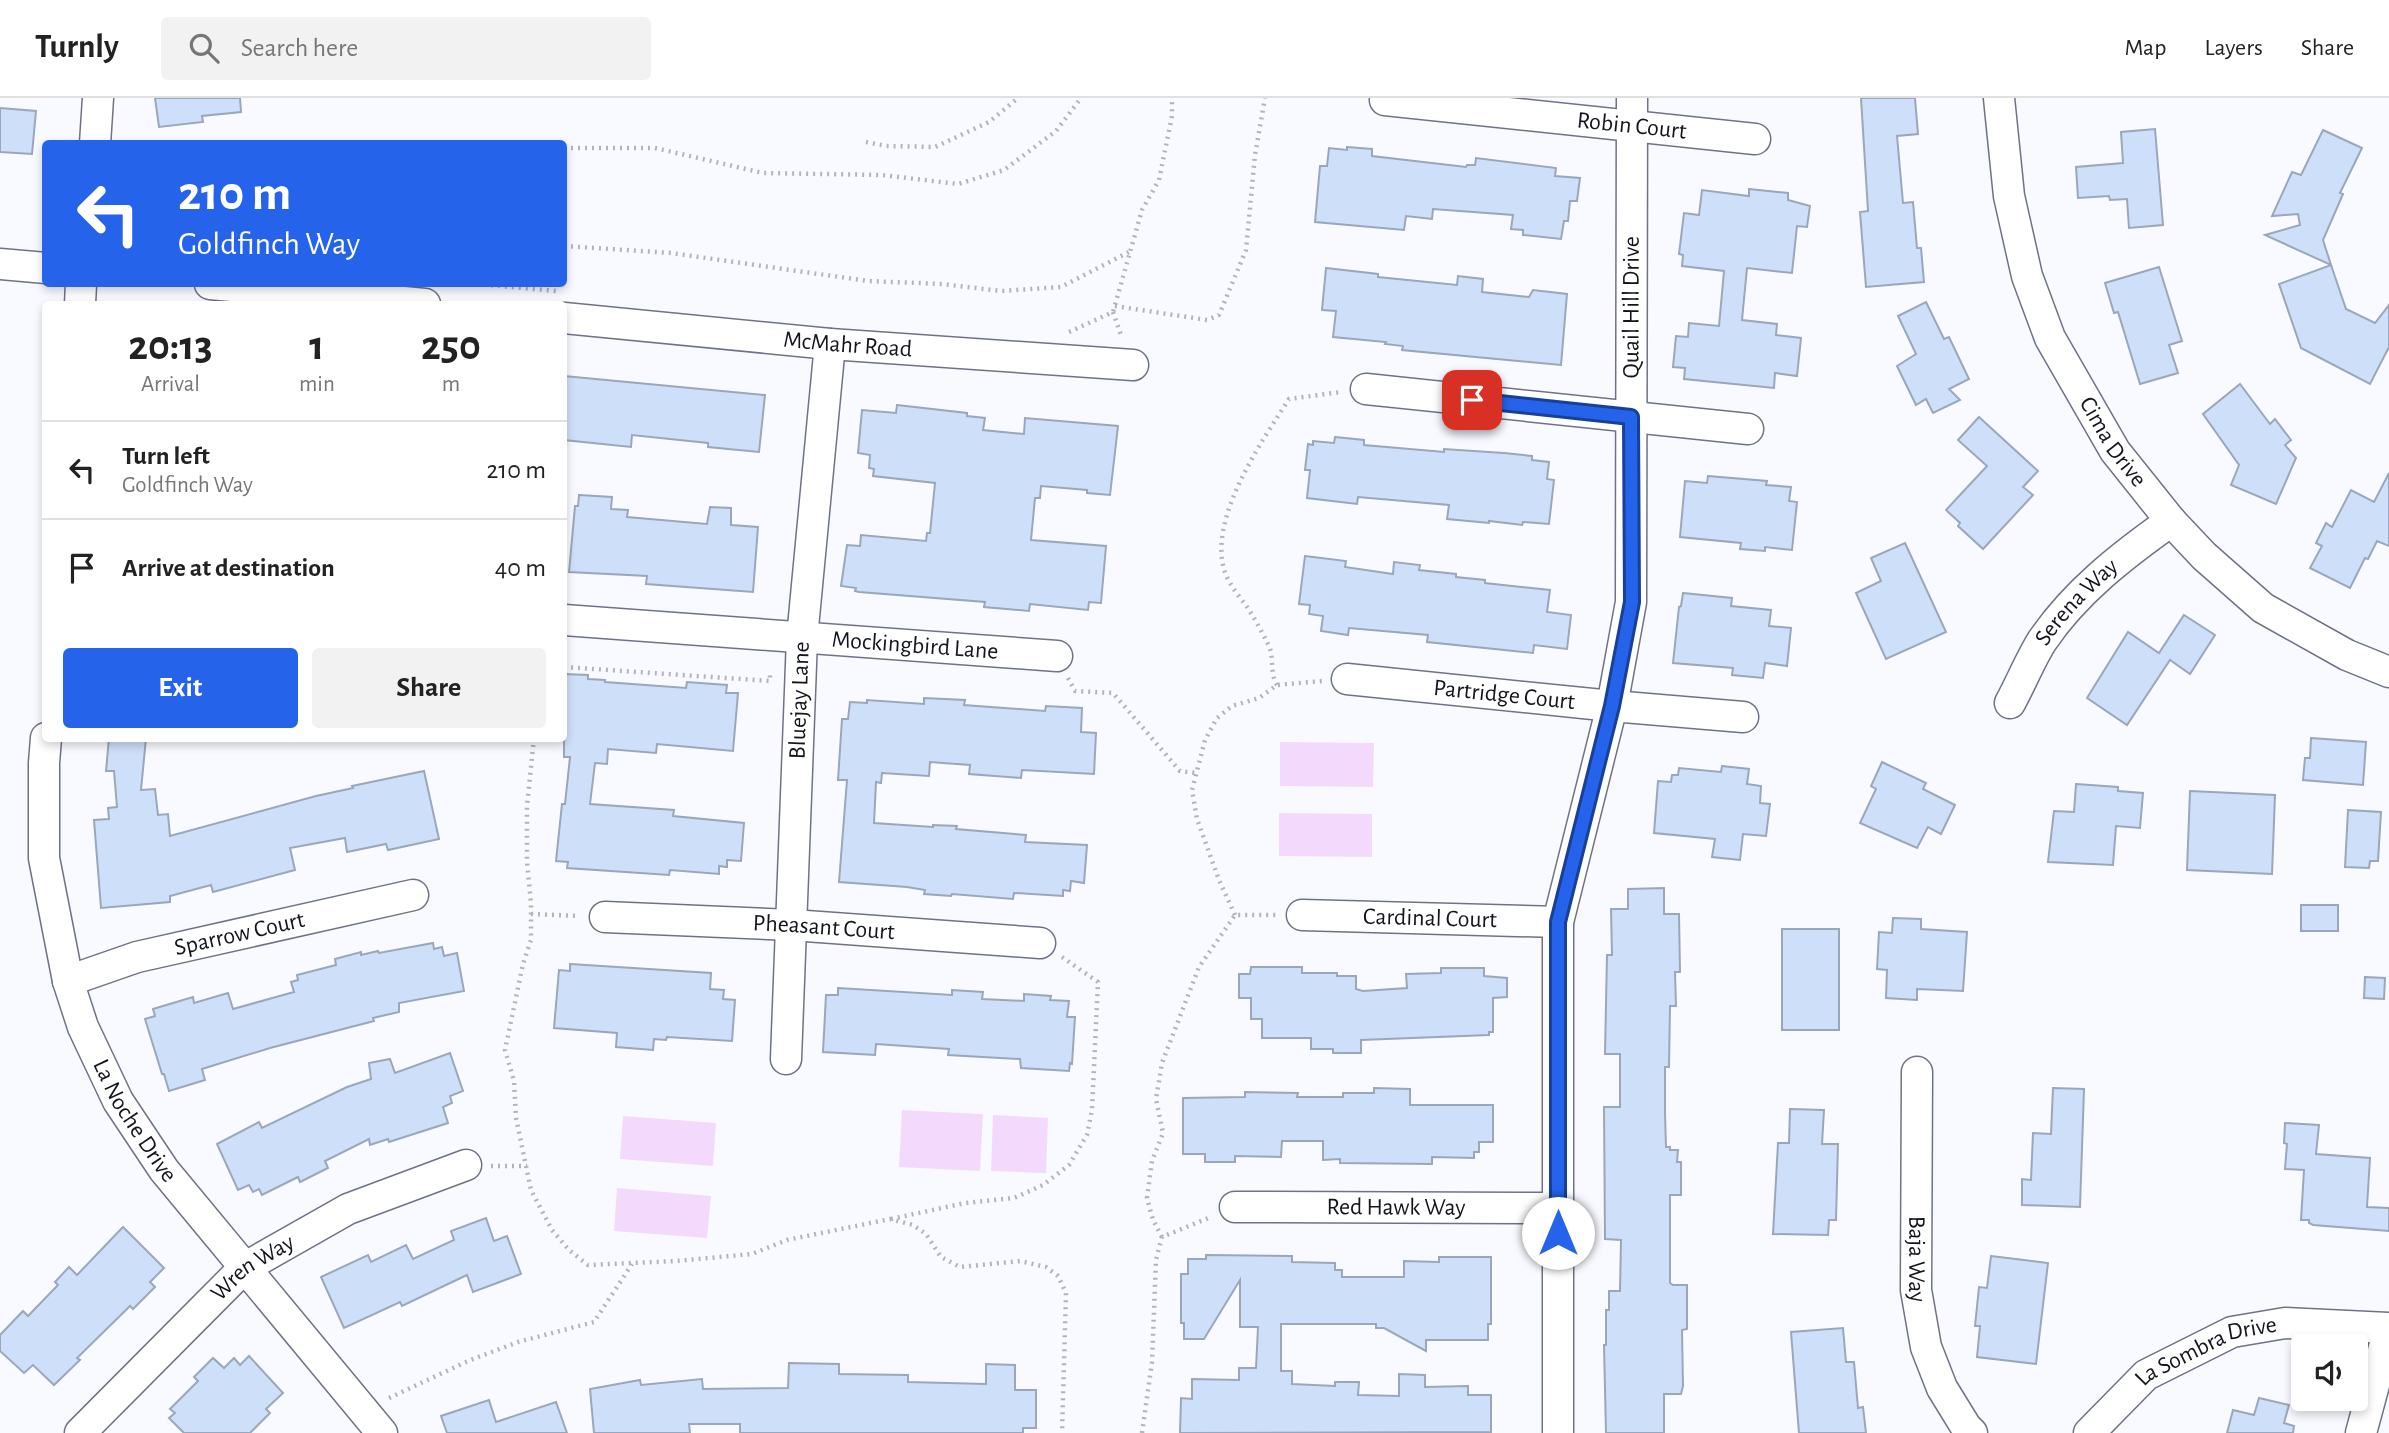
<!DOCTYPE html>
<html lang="en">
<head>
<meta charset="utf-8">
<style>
	:root { --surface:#fff; --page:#f2f2f2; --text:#222; --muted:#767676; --line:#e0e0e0; --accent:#2563eb }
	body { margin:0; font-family:"Alegreya Sans",sans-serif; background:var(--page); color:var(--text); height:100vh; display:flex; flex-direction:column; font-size:26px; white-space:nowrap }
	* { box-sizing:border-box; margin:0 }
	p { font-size:23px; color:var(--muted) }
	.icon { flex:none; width:38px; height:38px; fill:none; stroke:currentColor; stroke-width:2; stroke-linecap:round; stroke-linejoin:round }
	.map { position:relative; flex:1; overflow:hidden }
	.drawer { position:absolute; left:42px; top:203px; width:525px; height:441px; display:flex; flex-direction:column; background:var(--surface); border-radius:7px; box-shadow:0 4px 10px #0003 }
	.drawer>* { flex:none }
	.top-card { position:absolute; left:42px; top:42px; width:525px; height:147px; border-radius:7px; box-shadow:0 4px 10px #0003; background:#2563eb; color:#fff; overflow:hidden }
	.controls { position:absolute; left:2291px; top:1236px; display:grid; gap:14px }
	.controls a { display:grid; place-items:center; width:77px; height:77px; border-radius:7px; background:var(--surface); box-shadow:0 4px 10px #0003; font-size:35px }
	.pin { position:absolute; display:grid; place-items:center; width:60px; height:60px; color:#fff; margin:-30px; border-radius:14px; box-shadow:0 4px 10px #0006 }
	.me { position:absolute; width:77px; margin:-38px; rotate:0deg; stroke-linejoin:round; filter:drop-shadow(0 0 5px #0008) }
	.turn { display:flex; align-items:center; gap:24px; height:147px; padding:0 21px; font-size:32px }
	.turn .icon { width:91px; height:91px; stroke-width:2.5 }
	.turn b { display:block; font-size:49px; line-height:60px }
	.eta { display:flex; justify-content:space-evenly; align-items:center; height:119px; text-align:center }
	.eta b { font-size:42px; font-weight:600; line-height:49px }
	.primary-button { display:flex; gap:14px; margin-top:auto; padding:14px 21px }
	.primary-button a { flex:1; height:80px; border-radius:7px; background:var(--accent); color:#fff; font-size:28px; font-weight:600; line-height:80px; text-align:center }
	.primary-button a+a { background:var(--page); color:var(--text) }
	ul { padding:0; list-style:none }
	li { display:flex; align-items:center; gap:21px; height:98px; padding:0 21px; border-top:2px solid var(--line) }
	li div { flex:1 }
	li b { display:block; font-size:26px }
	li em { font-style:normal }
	header { display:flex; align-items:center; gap:42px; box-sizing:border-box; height:98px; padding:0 35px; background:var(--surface); border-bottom:2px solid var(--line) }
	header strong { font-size:33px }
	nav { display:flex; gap:38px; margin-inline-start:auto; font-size:24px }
	.search { width:490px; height:63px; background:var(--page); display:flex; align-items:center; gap:18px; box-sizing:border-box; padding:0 24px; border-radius:7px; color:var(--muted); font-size:26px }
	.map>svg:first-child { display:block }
	.green { fill:#f3dafc }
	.building { fill:#cee0f9; stroke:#9aa7ba; stroke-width:2 }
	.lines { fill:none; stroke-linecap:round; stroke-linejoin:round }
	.minor-casing { stroke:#6e7286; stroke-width:33 }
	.path { stroke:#b3b4ba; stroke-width:4.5; stroke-dasharray:2 5; stroke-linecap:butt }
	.minor { stroke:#fff; stroke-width:30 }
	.route-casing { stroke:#184099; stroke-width:18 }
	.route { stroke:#2563eb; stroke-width:12 }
	.labels { text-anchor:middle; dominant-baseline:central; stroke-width:7; stroke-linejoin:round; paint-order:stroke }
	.street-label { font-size:24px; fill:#13151c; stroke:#fff }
</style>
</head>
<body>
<header>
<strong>Turnly</strong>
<div class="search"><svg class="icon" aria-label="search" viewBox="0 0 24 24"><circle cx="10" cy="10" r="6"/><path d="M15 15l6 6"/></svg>Search here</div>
<nav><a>Map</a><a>Layers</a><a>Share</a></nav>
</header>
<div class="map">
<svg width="2389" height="1335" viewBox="0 0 2389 1335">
	<rect width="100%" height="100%" fill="#f9faff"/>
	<g class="green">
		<polygon points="1280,644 1374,645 1373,689 1280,688"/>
		<polygon points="1279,715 1372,716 1372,759 1279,758"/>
		<polygon points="902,1012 983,1016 980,1073 899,1069"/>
		<polygon points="993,1017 1048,1020 1046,1075 991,1073"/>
		<polygon points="623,1018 716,1025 713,1068 620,1061"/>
		<polygon points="617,1090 711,1098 707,1140 614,1133"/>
	</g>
	<g class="building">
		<polygon points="155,0 240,0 241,14 202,18 203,24 159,29"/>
		<polygon points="1861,0 1915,0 1918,36 1897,38 1903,105 1913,104 1917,150 1921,150 1924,184 1866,189 1860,114 1868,113"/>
		<polygon points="0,10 36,13 32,56 0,54"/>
		<polygon points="2155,31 2163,127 2129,130 2127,101 2110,102 2109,98 2078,100 2076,69 2123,65 2121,34"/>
		<polygon points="2323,32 2362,50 2340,95 2343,96 2323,142 2331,167 2265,137 2300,127 2298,116 2272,118 2292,74 2301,77"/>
		<polygon points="1347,49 1372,51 1372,58 1466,69 1467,67 1475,67 1476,60 1556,70 1555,78 1580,80 1577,103 1570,103 1568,123 1564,123 1561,141 1523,137 1523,132 1511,131 1513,117 1433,111 1432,121 1406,118 1404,132 1315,124 1320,68 1327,68 1329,50 1347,52"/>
		<polygon points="1749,91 1788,95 1788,102 1810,108 1807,129 1797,128 1792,175 1747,170 1742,222 1777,226 1776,237 1801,240 1797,278 1775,275 1774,290 1684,281 1685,270 1673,269 1676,238 1688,239 1689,225 1719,228 1724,173 1682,168 1683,157 1679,156 1684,115 1699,117 1702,92 1749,98"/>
		<polygon points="2331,167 2346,211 2375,225 2389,207 2389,249 2370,286 2301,250 2279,186"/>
		<polygon points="2159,169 2182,243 2169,247 2178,275 2140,286 2118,214 2114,215 2105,185"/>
		<polygon points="1326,170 1378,176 1378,179 1457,187 1458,178 1483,181 1482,194 1529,199 1533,192 1567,196 1561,267 1402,252 1403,248 1385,246 1386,244 1333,239 1336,213 1322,212"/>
		<polygon points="1926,204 1944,241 1949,239 1969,281 1949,291 1960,302 1933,315 1926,301 1916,307 1897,268 1916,256 1898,218"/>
		<polygon points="564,278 765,297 759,354 708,349 708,345 632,337 631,349 564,342"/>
		<polygon points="2240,286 2270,326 2275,321 2291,342 2285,347 2296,360 2276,406 2231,387 2239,367 2203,316"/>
		<polygon points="897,307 967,315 967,318 985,320 983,332 1024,336 1025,320 1118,328 1110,397 1087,395 1087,392 1041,388 1040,400 1035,400 1031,442 1106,448 1101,505 1089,504 1088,512 1030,506 1029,513 984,509 985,504 859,494 855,493 856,490 841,488 847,447 860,448 861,437 926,443 927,435 930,435 935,385 873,378 874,371 869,370 870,357 858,355 862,312 896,315"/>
		<polygon points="1979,319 2038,373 2023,389 2033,397 1983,451 1958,428 1960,425 1946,412 1987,368 1958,342"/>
		<polygon points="1335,339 1364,342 1364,347 1444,354 1444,351 1504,355 1532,358 1532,362 1549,364 1547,381 1554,382 1549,426 1523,424 1522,427 1489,423 1489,425 1447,421 1449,407 1358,399 1357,406 1307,400 1310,372 1305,372 1308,346 1313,347 1313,343 1334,345"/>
		<polygon points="2389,375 2389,448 2377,443 2368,461 2365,460 2350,490 2310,470 2322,448 2316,445 2326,425 2332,429 2351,392 2374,404"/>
		<polygon points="1708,378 1767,383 1766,387 1791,389 1789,403 1797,404 1792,452 1765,449 1765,453 1740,451 1741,445 1680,439 1685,383 1707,385"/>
		<polygon points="579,397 612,399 611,411 628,412 627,419 707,426 710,409 731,410 731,427 758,429 753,494 646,486 647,478 569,474 575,408 578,408"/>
		<polygon points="1905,445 1946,534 1886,561 1856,495 1881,483 1871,460"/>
		<polygon points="1305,458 1346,463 1345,469 1393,476 1394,464 1420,467 1419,472 1456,476 1456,479 1485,482 1485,485 1550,492 1547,514 1571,517 1567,551 1534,547 1533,555 1427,544 1428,537 1349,530 1348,537 1321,533 1323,518 1309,516 1310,507 1299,506"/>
		<polygon points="1683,495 1732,500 1731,508 1771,512 1769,528 1791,530 1787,568 1765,565 1763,580 1732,577 1733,570 1673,565 1679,509 1681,508"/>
		<polygon points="2184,517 2215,537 2190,576 2170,562 2127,627 2087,600 2128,534 2159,555"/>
		<polygon points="564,576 588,577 588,581 605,582 605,584 686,590 687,584 727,587 726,595 738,595 733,653 657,646 656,655 608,651 607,666 595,665 590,706 674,712 673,718 744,725 741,763 727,762 727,769 719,768 719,776 670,772 669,777 567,770 568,764 556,763 562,706 565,706 570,659 564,659"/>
		<polygon points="924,600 965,602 964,607 1045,613 1046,608 1082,610 1081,634 1096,635 1094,676 1022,672 1021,680 969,676 970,667 930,664 929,678 882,675 881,685 876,684 874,725 933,729 933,727 957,728 956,731 1026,737 1025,744 1087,747 1084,785 1071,783 1070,793 1063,792 1063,798 1014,795 1013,801 952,796 951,798 924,796 925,792 907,789 839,784 847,682 838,682 842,621 848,621 850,604 867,605 867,602 924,606"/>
		<polygon points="109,640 146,640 141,692 155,691 158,717 168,716 170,738 316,698 353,690 352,688 424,673 439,741 388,752 386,746 347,754 345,740 290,750 295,772 213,794 211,787 170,798 170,804 101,810 94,722 109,721 108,710 117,709 114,673 106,673"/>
		<polygon points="2311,640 2366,644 2363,687 2303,682 2305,660 2310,660"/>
		<polygon points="1882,664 1926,685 1923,691 1955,707 1941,736 1928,729 1917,750 1860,725 1876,691 1871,688"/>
		<polygon points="1722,668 1749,671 1747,686 1761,688 1760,705 1770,706 1766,738 1743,736 1740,762 1712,759 1715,741 1654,735 1658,683 1671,684 1672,677 1678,677 1679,670 1721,674"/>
		<polygon points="2076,686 2118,689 2118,693 2143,695 2140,730 2116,728 2113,767 2048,764 2054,713 2074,714"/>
		<polygon points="2190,693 2275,697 2272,776 2187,772"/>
		<polygon points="2348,712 2381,714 2378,763 2370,763 2369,770 2345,769"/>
		<polygon points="1664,790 1664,816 1679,816 1680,874 1675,874 1676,908 1670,908 1669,969 1665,969 1665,1015 1666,1049 1670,1049 1670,1052 1678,1052 1677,1064 1681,1064 1681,1097 1670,1097 1670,1185 1673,1187 1687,1187 1687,1231 1682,1232 1683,1288 1681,1296 1664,1296 1664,1335 1606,1335 1604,1247 1606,1247 1606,1212 1609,1212 1609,1193 1620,1193 1621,1142 1605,1141 1604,1009 1620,1009 1620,956 1605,956 1607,857 1612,857 1611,811 1628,811 1628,791"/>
		<rect x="2301" y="807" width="37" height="26"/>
		<polygon points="1893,820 1921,821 1921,831 1967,834 1963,893 1917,891 1917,902 1886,900 1887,872 1877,871 1879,834 1892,835"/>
		<rect x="1782" y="831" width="57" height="101"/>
		<polygon points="433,845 434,851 442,849 444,858 457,855 464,893 399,905 399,914 373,920 374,923 270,950 202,971 205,982 169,993 164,976 162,976 145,921 155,918 153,911 193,899 194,905 228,895 233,911 294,894 291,884 298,882 297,877 336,867 335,861 361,854 361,857 378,853 379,855"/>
		<polygon points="570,866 711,875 710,891 724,892 723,901 735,902 732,943 667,939 666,942 654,941 653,952 616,949 617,935 554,930 559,872 570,873"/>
		<polygon points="1251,869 1302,869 1302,875 1337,875 1337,878 1356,878 1356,891 1363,893 1407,890 1406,876 1441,875 1441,870 1484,870 1484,878 1507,880 1507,899 1493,900 1493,934 1489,934 1489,937 1361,942 1361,955 1333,955 1333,951 1311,951 1311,940 1262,940 1262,921 1251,921 1251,900 1239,900 1239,876 1250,876"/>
		<polygon points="2365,879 2385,880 2384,901 2364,900"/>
		<polygon points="838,890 952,897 952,892 983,894 982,901 1024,903 1024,896 1051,898 1050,902 1069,903 1067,919 1075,919 1072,966 1070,965 1069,973 1021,970 1020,961 948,957 949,951 876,946 875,957 823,954 826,897 838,897"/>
		<polygon points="450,955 463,993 450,998 452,1005 443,1009 448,1025 389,1044 388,1041 370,1047 369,1041 325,1063 328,1070 300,1084 298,1079 262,1097 259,1091 253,1094 249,1087 238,1092 217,1046 259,1024 262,1030 347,989 371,981 369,965 390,961 395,975"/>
		<polygon points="1374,990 1410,991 1410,1007 1493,1007 1493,1044 1479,1044 1479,1054 1474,1054 1474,1060 1432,1059 1432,1066 1340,1065 1340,1061 1323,1062 1323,1043 1282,1043 1281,1059 1235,1058 1235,1064 1205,1064 1205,1056 1183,1056 1183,1000 1245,999 1245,994 1298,995 1297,999 1343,999 1343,995 1374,995"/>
		<polygon points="2053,990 2084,991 2080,1109 2022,1107 2022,1081 2031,1082 2033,1035 2051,1036"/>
		<polygon points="1790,1011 1824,1012 1822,1046 1838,1046 1836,1122 1829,1122 1828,1137 1773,1136 1778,1045 1789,1045"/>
		<polygon points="2285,1025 2319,1027 2316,1056 2370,1060 2367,1109 2389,1110 2389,1133 2313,1127 2309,1125 2309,1122 2301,1122 2304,1072 2285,1071 2287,1046 2284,1045"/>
		<polygon points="486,1120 494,1143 507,1138 521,1176 473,1194 467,1177 402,1208 400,1204 344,1230 321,1179 368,1157 371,1164 406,1147 413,1161 454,1142 451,1133"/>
		<polygon points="123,1129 164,1170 150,1184 155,1189 133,1211 130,1208 77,1260 80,1262 54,1287 33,1267 24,1275 0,1253 0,1237 23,1213 28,1218 58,1187 55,1184 69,1169 77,1177"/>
		<polygon points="1206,1157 1292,1158 1292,1164 1335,1165 1335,1172 1342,1172 1342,1179 1404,1179 1404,1163 1439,1164 1439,1159 1491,1159 1491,1226 1488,1226 1488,1242 1426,1242 1426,1253 1384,1230 1376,1230 1376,1226 1281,1226 1281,1273 1292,1273 1292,1286 1335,1288 1335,1284 1359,1284 1358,1297 1399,1298 1399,1276 1425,1277 1425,1289 1468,1288 1468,1297 1491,1297 1491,1334 1180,1335 1181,1300 1192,1301 1192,1281 1239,1282 1239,1270 1256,1270 1258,1229 1240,1229 1240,1182 1204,1241 1184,1241 1184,1225 1181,1225 1181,1176 1188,1176 1188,1161 1206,1161"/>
		<polygon points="1991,1158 2048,1165 2036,1266 1977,1259 1980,1228 1975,1228 1979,1189 1987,1190"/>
		<polygon points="1843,1230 1846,1264 1854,1264 1858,1310 1863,1309 1866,1335 1799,1335 1791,1234"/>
		<polygon points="249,1258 283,1295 266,1311 270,1315 250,1335 184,1335 169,1320 175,1315 170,1311 198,1283 194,1279 213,1260 224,1270 234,1260 240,1267"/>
		<polygon points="789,1265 839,1266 839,1276 908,1277 908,1284 986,1286 986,1266 1015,1267 1015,1292 1036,1292 1036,1330 1023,1330 1023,1335 740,1335 740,1326 689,1326 690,1335 594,1335 590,1291 640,1282 641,1287 702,1281 703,1291 788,1290"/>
		<polygon points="2259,1300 2289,1307 2284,1325 2294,1328 2293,1335 2227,1335 2233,1312 2254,1317"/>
		<polygon points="489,1302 496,1324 556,1304 567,1335 447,1335 441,1318"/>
	</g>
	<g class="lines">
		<defs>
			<g id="minor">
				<path id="s1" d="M 1999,0 L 2009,98 L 2027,178 L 2050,240 L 2115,353 L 2171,423 L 2204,458 L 2263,510 L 2347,557 L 2389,574"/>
				<path id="s2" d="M 1385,2 L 1755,41"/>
				<polyline points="95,46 98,0"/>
				<polyline points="0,166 46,170"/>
				<polyline points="210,186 425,206"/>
				<polyline points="80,206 81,186"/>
				<path id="s3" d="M 564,220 L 830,246 L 1133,267"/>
				<polyline points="1366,291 1748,331"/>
				<path id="s4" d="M 564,522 L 1057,558"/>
				<path id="s5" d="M 1347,581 L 1612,608 L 1743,619"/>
				<path id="s6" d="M 2010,605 C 2021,585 2030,562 2042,543 C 2075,494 2123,457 2171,423"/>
				<path id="s7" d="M 46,640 L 44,665 L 44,760 L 68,883 L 83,929 L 118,1003 L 164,1072 L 382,1335"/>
				<path id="s8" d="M 1302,817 L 1558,824"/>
				<path id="s9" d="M 605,819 L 792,827 L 1040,845"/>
				<path id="s10" d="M 68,883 L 137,859 L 413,797"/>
				<path id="s11" d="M 786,961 L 802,540 L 830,246"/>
				<path id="s12" d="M 1917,974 L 1916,1192 L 1926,1249 L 1942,1290 L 1966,1329 L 1972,1335"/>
				<path id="s13" d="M 1235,1109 L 1558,1110"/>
				<path id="s14" d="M 80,1335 L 244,1170 L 348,1111 L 466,1067"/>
				<path id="s15" d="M 1558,1335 L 1558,824 L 1612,608 L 1631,504 L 1632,0"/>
				<path id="s16" d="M 2089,1335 L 2146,1277 L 2232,1234 L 2285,1225 L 2389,1230"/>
				<polyline points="2361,1335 2389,1231"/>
			</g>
		</defs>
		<use href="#minor" class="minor-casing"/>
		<g class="path">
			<polyline points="866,44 886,48 935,49 989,24 1018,0"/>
			<polyline points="564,50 655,50 763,75 882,77 958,86 1004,72 1056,33 1081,0"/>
			<polyline points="564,148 671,155 868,183 942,186 1001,193 1061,189 1129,154"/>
			<polyline points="477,186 556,193"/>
			<polyline points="1115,208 1207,222 1219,217 1246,152 1255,57 1265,0"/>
			<polyline points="1113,214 1122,240"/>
			<polyline points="1069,234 1113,214 1142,112 1159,82 1172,18 1172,0"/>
			<polyline points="564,569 770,583 770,577"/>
			<polyline points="1068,580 1075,593 1113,595 1180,673 1196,675"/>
			<path d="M 1277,587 C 1269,574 1275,559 1268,546 C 1262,534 1255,521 1247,509 C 1240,499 1231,489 1226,477 C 1205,424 1261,345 1289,301 L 1341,294"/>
			<polyline points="534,640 527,708 527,764 531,805 531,842 523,866 505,952 514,983 516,1020 531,1092 552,1132 569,1152 588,1167 676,1163 752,1156 787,1142 890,1121 913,1127 926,1136 941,1159 960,1169 1020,1163 1046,1169 1058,1178 1066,1195 1062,1335"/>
			<polyline points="531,816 580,818"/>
			<polyline points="1235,817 1219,782 1197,721 1192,692 1205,642 1217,620 1232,608 1259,600 1277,587 1322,583"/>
			<polyline points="491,1068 527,1068"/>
			<polyline points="891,1121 965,1105 1014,1100 1043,1087 1069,1067 1087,1037 1092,1012 1098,884 1062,859"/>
			<polyline points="1162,1139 1153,1122 1147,1100 1152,1063 1163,1035 1156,1001 1162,965 1199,869 1235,817 1276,817"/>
			<polyline points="389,1300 468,1263 518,1244 594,1224 632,1166"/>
			<polyline points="1142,1335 1152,1264 1156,1162 1162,1139 1211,1119"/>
		</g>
		<use href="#minor" class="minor"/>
	</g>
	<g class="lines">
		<defs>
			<polyline id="route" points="1472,302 1631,319 1632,504 1612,608 1558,824 1558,1135"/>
		</defs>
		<use href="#route" class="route-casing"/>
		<use href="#route" class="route"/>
	</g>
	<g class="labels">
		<g class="street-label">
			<text stroke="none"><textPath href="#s2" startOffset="248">Robin Court</textPath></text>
			<text stroke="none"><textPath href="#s15" startOffset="1134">Quail Hill Drive</textPath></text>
			<text stroke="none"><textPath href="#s3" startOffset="285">McMahr Road</textPath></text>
			<text stroke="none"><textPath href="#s1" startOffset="368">Cima Drive</textPath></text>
			<text stroke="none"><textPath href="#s6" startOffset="122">Serena Way</textPath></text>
			<text stroke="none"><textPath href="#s4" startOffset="352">Mockingbird Lane</textPath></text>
			<text stroke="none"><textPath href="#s5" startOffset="158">Partridge Court</textPath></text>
			<text stroke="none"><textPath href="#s11" startOffset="359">Bluejay Lane</textPath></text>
			<text stroke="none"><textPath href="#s8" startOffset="128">Cardinal Court</textPath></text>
			<text stroke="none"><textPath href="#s9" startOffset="219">Pheasant Court</textPath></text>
			<text stroke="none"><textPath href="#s10" startOffset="178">Sparrow Court</textPath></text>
			<text stroke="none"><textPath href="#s7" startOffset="401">La Noche Drive</textPath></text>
			<text stroke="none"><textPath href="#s13" startOffset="161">Red Hawk Way</textPath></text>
			<text stroke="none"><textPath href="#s12" startOffset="187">Baja Way</textPath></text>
			<text stroke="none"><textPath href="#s14" startOffset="240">Wren Way</textPath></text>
			<text stroke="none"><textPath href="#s16" startOffset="147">La Sombra Drive</textPath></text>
		</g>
	</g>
</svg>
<div class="controls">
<a><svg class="icon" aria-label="sound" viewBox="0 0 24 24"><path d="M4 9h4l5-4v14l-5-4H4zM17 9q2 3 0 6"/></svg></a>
</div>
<div class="pin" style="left:1472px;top:302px;background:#d93025"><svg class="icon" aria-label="arrive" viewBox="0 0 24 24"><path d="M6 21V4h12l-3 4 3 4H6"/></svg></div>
<svg class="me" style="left:1558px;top:1135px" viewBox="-20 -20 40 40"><circle r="19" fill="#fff"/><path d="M0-13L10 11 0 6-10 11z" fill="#2563eb"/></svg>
<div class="top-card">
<div class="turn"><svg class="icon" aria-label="left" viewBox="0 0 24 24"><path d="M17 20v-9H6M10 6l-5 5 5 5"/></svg><div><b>210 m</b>Goldfinch Way</div></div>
</div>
<section class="drawer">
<div class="eta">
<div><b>20:13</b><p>Arrival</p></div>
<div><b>1</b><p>min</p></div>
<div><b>250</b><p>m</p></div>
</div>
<ul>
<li><svg class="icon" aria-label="left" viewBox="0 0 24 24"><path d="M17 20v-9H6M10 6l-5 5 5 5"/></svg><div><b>Turn left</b><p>Goldfinch Way</p></div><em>210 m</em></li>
<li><svg class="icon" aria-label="arrive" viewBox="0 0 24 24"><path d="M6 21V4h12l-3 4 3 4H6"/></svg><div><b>Arrive at destination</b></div><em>40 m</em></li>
</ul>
<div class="primary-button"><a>Exit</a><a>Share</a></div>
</section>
</div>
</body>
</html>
